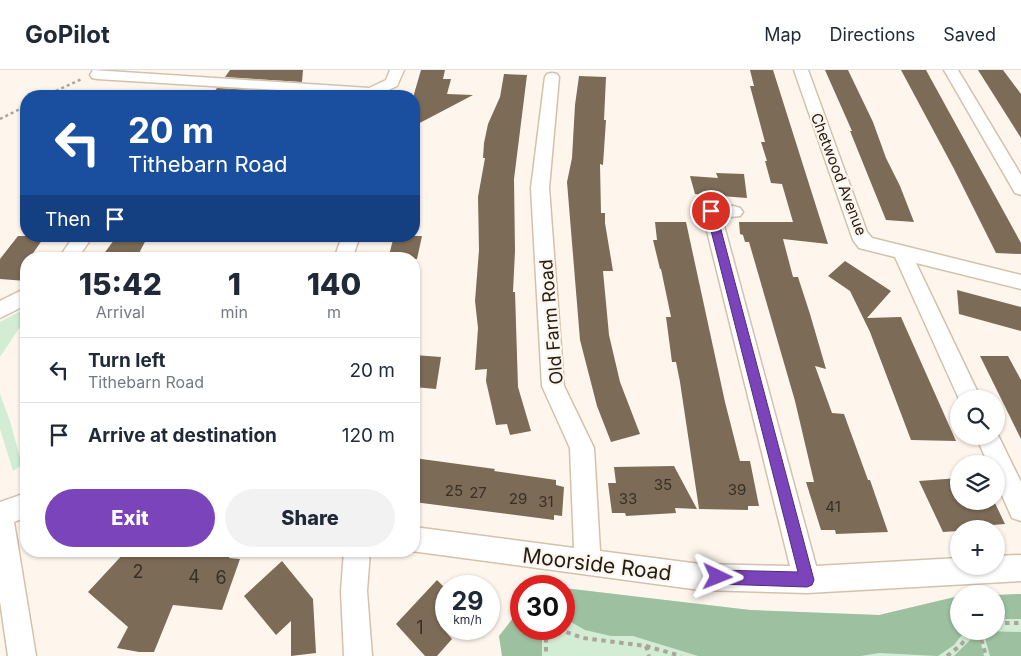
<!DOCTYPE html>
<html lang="en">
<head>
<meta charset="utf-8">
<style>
	:root { --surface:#fff; --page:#f2f2f3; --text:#1f2937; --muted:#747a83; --line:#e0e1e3; --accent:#7c44ba }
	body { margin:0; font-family:Inter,sans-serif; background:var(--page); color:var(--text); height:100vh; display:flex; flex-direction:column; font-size:19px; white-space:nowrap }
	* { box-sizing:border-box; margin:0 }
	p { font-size:16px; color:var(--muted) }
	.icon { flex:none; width:28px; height:28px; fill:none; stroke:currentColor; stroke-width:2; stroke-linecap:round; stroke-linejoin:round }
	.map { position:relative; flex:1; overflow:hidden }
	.side { position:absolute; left:20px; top:182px; width:400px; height:305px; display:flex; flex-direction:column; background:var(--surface); border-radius:20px; box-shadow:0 1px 4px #0004 }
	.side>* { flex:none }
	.banner { position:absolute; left:20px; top:20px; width:400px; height:152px; border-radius:20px; box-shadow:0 1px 4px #0004; background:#1a4fa0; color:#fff; overflow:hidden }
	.controls { position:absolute; left:950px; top:320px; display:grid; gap:10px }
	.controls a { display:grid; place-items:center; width:55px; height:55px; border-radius:50%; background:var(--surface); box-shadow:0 1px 4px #0004; font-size:25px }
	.speed { position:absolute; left:435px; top:505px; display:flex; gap:10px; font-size:25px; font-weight:700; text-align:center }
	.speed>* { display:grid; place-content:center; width:65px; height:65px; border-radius:50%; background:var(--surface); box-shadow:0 1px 4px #0004; line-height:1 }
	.speed small { font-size:12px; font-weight:400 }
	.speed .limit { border:8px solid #d22; background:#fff; color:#111 }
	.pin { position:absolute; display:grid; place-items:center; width:42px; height:42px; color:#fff; margin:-21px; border:2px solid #fff; border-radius:50%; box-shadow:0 1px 5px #0007 }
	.me { position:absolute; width:55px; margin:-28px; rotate:92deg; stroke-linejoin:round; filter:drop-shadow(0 0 4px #0008) }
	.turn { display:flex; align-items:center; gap:18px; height:105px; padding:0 25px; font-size:22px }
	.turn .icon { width:65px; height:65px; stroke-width:2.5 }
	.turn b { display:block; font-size:35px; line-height:42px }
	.then { display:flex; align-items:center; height:48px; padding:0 25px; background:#0003; gap:10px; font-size:19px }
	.eta { display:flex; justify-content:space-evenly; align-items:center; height:85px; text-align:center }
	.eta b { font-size:30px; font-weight:800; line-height:35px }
	.action { display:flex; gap:10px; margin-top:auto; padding:10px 25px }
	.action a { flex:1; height:58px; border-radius:30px; background:var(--accent); color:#fff; font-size:20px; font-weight:800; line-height:58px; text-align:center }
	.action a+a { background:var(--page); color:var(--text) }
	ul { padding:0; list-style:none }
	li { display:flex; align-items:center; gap:15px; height:65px; padding:0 25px; border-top:1px solid var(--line) }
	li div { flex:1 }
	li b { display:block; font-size:19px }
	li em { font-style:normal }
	header { display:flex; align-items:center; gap:30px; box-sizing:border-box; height:70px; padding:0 25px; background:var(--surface); border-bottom:1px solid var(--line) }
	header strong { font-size:24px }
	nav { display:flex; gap:28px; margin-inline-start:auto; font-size:18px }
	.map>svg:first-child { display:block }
	.green { fill:#d2edd4 }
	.forest { fill:#9dc1a0 }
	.building { fill:#7c6b57 }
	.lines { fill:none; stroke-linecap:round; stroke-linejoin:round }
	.minor-casing { stroke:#d4c1ab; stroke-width:3 }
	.path-far1 { stroke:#aca59c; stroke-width:2.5; stroke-dasharray:3 3; stroke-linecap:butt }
	.path { stroke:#aca59c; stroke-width:4; stroke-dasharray:4.5 4.5; stroke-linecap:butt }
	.minor { fill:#fff; fill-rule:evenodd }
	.route { fill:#7c44ba; stroke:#512c79 }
	.labels { text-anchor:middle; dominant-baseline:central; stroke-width:4.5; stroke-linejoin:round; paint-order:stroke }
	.far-street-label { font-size:15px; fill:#231c14; stroke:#fef6ed }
	.number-label { font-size:15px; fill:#393025 }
	.street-label { font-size:18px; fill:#231c14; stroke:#fef6ed }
	.near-number-label { font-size:18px; fill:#393025 }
	.near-street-label { font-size:21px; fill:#231c14; stroke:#fef6ed }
</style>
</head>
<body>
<header>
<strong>GoPilot</strong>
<nav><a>Map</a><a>Directions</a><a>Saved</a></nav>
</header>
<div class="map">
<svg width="1021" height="586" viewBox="0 0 1021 586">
	<rect width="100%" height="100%" fill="#fef6ed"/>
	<g class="green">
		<polygon points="26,238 26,248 0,287 0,252"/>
		<polygon points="0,324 10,351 22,395 13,401 0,359"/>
		<polygon points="564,518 750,540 879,545 959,526 959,561 996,561 996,525 1021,524 1021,586 502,586 499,566 517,543 521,541 521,559 564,559"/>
	</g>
	<g class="forest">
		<polygon points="564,518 750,540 879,545 959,526 959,561 965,561 954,575 938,586 879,583 861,586 698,586 633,566 611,566 585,560 564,548"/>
		<polygon points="1021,524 1021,549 996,549 996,525"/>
		<polygon points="521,541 521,559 542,559 542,586 502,586 499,566 517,543"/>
		<polygon points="983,561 1021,562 1021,586 990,586"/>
		<polygon points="978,562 984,586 954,586"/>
	</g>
	<g class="building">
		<polygon points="230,0 303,0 302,12 225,7"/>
		<polygon points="421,0 445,0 443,9 451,9 447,24 473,25 414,56 414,24"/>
		<polygon points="750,0 773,0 828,174 783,169 793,207 798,207 810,244 826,299 815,296 832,343 844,344 868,410 870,410 888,462 836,464 835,460 821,460 806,412 814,412 795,331 749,172 745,172 743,165 740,164 739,152 793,152 782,114 771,113 765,91 767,91 761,72 765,72 750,16 754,16"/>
		<polygon points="825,0 848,0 873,52 886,88 900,116 914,152 886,150 850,61 852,61"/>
		<polygon points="901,0 926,0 1021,173 1021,184 996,183 953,97"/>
		<polygon points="978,0 1003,0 1021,24 1021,68"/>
		<polygon points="504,4 527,5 514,109 515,181 513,222 515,222 518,317 531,361 510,365 507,354 496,355 486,311 487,299 475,300 478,258 475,231 479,180 478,127 485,88 483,88 484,73 488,54 500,27"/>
		<polygon points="579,6 606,7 604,50 606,50 603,95 600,94 601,143 605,143 605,153 613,201 603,201 609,265 620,312 640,364 611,372 597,336 580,270 567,112 572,88 575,35"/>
		<polygon points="217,18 302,23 302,26 211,26"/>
		<polygon points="716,103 744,104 747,128 695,124 690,106 718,108"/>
		<polygon points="655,152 686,152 725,332 740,391 750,391 759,436 748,436 748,440 699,439 680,312 676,292 672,292 666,247 671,247 661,199 660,199 653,170 657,170"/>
		<polygon points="18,166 45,166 29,189 26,189 26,211 0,209 0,189"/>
		<polygon points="117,166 148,166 136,189 100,189"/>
		<polygon points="394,166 422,166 417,189 388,189"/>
		<polygon points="845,191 891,221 867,248 901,247 956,371 911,370 870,262 850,221 828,206"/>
		<polygon points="957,220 1021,237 1021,261 959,244"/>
		<polygon points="414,285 441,287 436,319 414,317"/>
		<polygon points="980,286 1008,286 1021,310 1021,369"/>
		<polygon points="414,388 495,399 494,401 556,410 556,415 564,417 562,446 554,445 554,450 414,432"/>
		<polygon points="674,396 697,439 675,438 676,443 626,446 625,443 612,443 608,413 616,413 614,397"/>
		<polygon points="959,408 959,431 994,431 1005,454 993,455 995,459 959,459 959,461 943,462 919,411"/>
		<polygon points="126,481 152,481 189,486 189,485 201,486 201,483 230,485 229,488 240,489 222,540 173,535 154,582 139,582 117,578 128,557 88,522"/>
		<polygon points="282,491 313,529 316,583 291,586 291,551 276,565 244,526"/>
		<polygon points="437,510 446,519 446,562 452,569 437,586 425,586 396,554"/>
	</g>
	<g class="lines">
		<defs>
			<g id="minor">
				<polygon points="93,0 369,18 386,10 390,0 404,0 397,16 376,26 97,9 92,8 90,5"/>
				<polygon points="794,0 808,0 867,162 872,168 1021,205 1021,219 916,193 981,329 959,329 895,187 859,178 853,170"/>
				<polygon points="944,0 958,0 1021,105 1021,125 1015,123"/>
				<path d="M 552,3 L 557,4 L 559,7 L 549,118 L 564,316 L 594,378 L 600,481 L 700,494 L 790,496 L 702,141 L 705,137 C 716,133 729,134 740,138 L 743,142 L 740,146 L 722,148 L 816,496 L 959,488 L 959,496 L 996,496 L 996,486 L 1021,485 L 1021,511 L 807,523 L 700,520 L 411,481 L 414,481 L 414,457 L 574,478 L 570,378 L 542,316 L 531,118 L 545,7 L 547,4 Z"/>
				<polygon points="74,166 93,166 77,189 58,189"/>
				<polygon points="342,166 360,166 352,189 334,189"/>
				<polygon points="26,218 26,235 0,248 0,231"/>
				<polygon points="996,361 1021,412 1021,451 1012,448 996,412 996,394 988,394 976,366 996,366"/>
				<polygon points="26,423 26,447 14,452 36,586 8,586 0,531 0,432"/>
				<polygon points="344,481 370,481 367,521 372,586 344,586 341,521"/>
			</g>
		</defs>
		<use href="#minor" class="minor-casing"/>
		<g class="path-far1">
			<polyline points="45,26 82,9"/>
			<polyline points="0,49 26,36"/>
		</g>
		<g class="path">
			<polyline points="996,553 1021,553"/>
			<polyline points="546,559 546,586"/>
			<polyline points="558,559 583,568 646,576 649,586"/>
			<polyline points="979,561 986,586"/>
			<polyline points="646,576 681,586"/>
			<polyline points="947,586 961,575 971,561"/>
		</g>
		<use href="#minor" class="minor"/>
	</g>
	<polygon class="route" points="711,138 716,141 814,510 812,515 807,517 718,514 713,512 711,507 713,502 718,500 798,502 706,141"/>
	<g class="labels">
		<g class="far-street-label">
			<text transform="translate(839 104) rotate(69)">Chetwood Avenue</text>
		</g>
		<g class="number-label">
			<text x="663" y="414">35</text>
			<text x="737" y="419">39</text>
			<text x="454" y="420">25</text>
			<text x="478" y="422">27</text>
			<text x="518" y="428">29</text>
			<text x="628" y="428">33</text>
			<text x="546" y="431">31</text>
			<text x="833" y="436">41</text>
		</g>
		<g class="street-label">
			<text transform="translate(551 252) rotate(-95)">Old Farm Road</text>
		</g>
		<g class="near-number-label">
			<text x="138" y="501">2</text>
			<text x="194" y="506">4</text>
			<text x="221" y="507">6</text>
			<text x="420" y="557">1</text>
		</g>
		<g class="near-street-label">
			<text transform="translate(597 494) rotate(7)">Moorside Road</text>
		</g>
	</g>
</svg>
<div class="controls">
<a><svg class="icon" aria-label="search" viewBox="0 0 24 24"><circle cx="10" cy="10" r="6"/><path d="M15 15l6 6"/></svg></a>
<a><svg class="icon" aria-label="layers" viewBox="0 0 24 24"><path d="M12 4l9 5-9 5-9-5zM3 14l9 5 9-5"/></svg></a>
<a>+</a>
<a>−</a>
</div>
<div class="speed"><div>29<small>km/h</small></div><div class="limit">30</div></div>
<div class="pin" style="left:711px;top:141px;background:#d93025"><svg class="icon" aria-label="arrive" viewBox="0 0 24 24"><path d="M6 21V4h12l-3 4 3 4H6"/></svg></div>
<svg class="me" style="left:718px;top:507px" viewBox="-20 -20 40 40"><path d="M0-17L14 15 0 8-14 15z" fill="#7c44ba" stroke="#fff" stroke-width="4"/></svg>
<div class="banner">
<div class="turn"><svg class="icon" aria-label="left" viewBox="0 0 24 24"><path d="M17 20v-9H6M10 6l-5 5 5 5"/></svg><div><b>20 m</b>Tithebarn Road</div></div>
<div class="then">Then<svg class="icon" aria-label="arrive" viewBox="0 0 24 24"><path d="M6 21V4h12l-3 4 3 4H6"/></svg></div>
</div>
<section class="side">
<div class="eta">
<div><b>15:42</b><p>Arrival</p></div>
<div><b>1</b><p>min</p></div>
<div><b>140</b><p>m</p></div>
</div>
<ul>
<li><svg class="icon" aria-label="left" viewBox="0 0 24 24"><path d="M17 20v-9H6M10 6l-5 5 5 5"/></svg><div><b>Turn left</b><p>Tithebarn Road</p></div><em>20 m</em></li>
<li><svg class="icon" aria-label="arrive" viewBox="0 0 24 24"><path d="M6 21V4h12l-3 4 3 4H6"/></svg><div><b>Arrive at destination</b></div><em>120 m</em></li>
</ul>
<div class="action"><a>Exit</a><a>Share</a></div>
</section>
</div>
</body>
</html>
